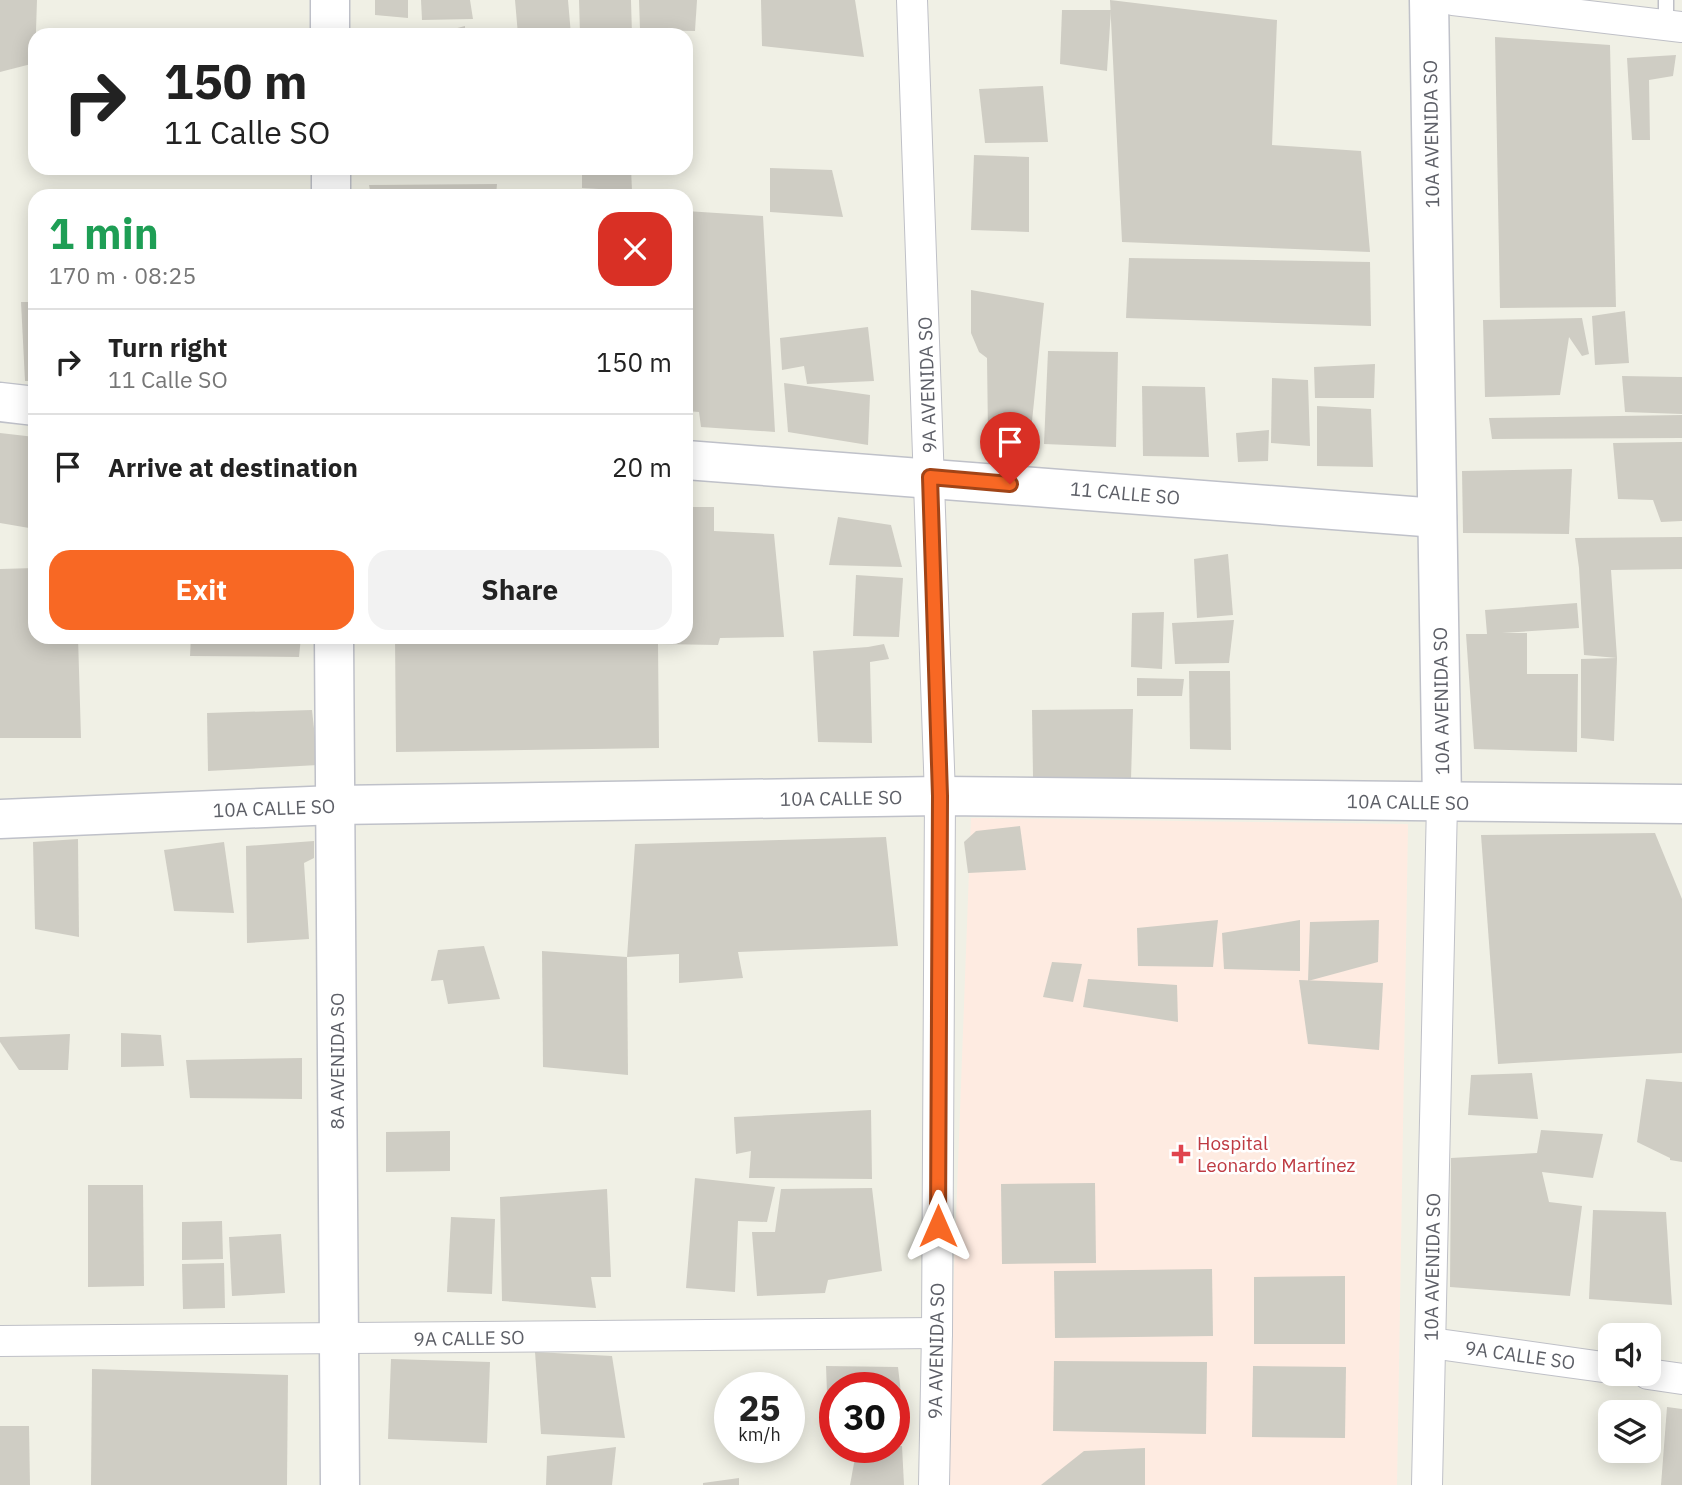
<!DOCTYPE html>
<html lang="en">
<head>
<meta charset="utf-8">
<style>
	:root { --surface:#fff; --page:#f2f2f2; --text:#222; --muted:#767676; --line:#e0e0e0; --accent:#f86824 }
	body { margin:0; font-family:"IBM Plex Sans",sans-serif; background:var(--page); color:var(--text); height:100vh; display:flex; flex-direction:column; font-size:26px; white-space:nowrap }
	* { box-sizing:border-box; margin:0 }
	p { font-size:23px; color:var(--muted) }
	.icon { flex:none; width:38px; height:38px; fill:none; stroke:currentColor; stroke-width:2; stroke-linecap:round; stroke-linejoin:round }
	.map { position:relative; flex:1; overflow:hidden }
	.side { position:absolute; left:28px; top:189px; width:665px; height:455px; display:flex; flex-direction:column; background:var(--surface); border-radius:21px; box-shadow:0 4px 18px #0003 }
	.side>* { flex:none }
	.banner { position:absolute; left:28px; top:28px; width:665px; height:147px; border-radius:21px; box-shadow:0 4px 18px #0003; background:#fff; color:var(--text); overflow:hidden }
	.controls { position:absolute; left:1598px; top:1323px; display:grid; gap:14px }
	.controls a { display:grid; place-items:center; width:63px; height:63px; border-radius:14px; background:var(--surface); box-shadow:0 4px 18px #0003; font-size:35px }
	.speed { position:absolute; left:714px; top:1372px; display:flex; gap:14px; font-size:35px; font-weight:700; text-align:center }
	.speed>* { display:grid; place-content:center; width:91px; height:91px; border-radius:50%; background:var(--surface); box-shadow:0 4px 18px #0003; line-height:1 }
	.speed small { font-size:18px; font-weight:400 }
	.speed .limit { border:10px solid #d22; background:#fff; color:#111 }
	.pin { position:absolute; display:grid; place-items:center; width:60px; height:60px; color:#fff; margin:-72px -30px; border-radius:50% 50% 50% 0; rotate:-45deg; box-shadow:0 0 7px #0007 }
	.pin .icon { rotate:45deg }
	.me { position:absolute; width:77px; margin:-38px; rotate:0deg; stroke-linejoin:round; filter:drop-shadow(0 0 5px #0008) }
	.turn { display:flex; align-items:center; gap:24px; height:147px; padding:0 21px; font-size:32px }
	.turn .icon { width:91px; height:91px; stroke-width:2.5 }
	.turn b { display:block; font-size:49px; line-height:60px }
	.round { display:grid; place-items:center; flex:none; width:74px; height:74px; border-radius:21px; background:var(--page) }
	.overview { display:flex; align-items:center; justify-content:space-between; height:119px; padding:0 21px }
	h1 { font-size:42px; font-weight:800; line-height:52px; color:#1e9e55 }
	.cta { display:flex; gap:14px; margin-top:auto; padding:14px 21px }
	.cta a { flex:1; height:80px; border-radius:21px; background:var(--accent); color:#fff; font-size:28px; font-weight:800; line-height:80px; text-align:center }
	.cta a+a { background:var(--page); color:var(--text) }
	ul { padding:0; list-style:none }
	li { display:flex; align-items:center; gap:21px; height:105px; padding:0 21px; border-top:2px solid var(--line) }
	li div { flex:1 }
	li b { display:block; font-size:26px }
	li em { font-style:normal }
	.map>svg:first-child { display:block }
	.medical { fill:#feebe1 }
	.building { fill:#cfcdc4 }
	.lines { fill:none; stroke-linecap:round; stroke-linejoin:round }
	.lane-casing { stroke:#bfc0c7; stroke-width:17 }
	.street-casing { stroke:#bfc0c7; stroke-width:32 }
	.secondary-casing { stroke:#bfc1c9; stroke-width:41 }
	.lane { stroke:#fff; stroke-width:14 }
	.street { stroke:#fff; stroke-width:30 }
	.secondary { stroke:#fff; stroke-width:38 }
	.route-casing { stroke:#a14417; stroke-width:18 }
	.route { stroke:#f86824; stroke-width:12 }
	.health-dot { fill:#e0444e; stroke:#fff; stroke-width:2.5 }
	.labels { text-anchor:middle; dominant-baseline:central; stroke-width:5; stroke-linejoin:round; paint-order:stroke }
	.street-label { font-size:19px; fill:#5d5f67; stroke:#fff }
	.health-label { font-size:19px; fill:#be3a42; stroke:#fff; text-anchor:start }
</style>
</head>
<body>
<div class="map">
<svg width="1682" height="1485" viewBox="0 0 1682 1485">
	<rect width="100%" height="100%" fill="#f0f0e5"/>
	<polygon class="medical" points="971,818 1408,824 1397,1485 946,1485"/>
	<g class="building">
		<polygon points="0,0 37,0 35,63 0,72"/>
		<polygon points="375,0 408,0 408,18 375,15"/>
		<polygon points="421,0 470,0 473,19 422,20"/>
		<polygon points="515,0 568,0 571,35 518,35"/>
		<polygon points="579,0 631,0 632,35 580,35"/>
		<polygon points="639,0 697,0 695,31 640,30"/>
		<polygon points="761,0 855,0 864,57 762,46"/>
		<polygon points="1110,0 1277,20 1272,145 1361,151 1370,252 1122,242"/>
		<polygon points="1062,10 1111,10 1107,71 1060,64"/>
		<polygon points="465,26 465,35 434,35 434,34"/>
		<polygon points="1495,37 1610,45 1616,307 1500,308"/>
		<polygon points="1676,55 1673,76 1649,80 1650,140 1632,140 1627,58"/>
		<polygon points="1043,86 1048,142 985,143 979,89"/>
		<polygon points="974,155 1029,157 1029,232 971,230"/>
		<polygon points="582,168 631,168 632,191 582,188"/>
		<polygon points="770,168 832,170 843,217 770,212"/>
		<polygon points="497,184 496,196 371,196 369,185"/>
		<polygon points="686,211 763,216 775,432 701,427 699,412 686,411"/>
		<polygon points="1129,258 1370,262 1371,326 1126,318"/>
		<polygon points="971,290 1044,303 1030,441 988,434 987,358 979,352 971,333"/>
		<polygon points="21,302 35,302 35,381 25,381"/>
		<polygon points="1625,311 1629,363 1595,365 1592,316"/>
		<polygon points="1582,318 1589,354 1582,356 1569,337 1560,395 1485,397 1483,320"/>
		<polygon points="868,327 874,381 807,384 804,366 782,370 780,338"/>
		<polygon points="1048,351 1118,352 1116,447 1044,444"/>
		<polygon points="1375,364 1374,398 1315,398 1314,367"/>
		<polygon points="1622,376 1682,377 1682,414 1625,412"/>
		<polygon points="1272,378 1308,380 1310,446 1271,443"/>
		<polygon points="784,383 870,395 868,445 788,432"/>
		<polygon points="1142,386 1205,387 1209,457 1143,456"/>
		<polygon points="1317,406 1371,409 1373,467 1317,466"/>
		<polygon points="1682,415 1682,438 1492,439 1489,418"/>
		<polygon points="1269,430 1268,461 1238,462 1236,433"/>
		<polygon points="0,433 35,437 35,529 0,523"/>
		<polygon points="1682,442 1682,521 1661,522 1653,500 1618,499 1613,443"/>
		<polygon points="1572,469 1569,534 1463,533 1462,471"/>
		<polygon points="686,507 714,507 714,531 774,534 784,637 720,638 718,645 658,644 659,748 396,752 395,637 686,637"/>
		<polygon points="838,517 891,525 902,567 829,565"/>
		<polygon points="1682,537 1682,569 1611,570 1617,658 1584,655 1579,568 1575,538"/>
		<polygon points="1228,554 1233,615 1197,618 1194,559"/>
		<polygon points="35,568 35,637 78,637 81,738 0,738 0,569"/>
		<polygon points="856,575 903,578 899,637 853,636"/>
		<polygon points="1577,603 1579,628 1502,633 1527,633 1527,674 1578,674 1577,752 1474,749 1466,634 1487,634 1485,610"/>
		<polygon points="1164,612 1162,669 1131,667 1132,613"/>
		<polygon points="1234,620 1229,663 1175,664 1172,623"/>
		<polygon points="191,637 301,637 299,657 190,656"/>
		<polygon points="884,644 889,659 870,662 872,743 818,742 813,651 868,647"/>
		<polygon points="1617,658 1614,741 1581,738 1581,659"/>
		<polygon points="1189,671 1230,671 1231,750 1190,749"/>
		<polygon points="1137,678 1184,679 1182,696 1137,696"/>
		<polygon points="1133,709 1131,780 1033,777 1032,710"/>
		<polygon points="312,710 318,765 208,771 207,713"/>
		<polygon points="1020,826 1026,870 968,873 964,842 976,831"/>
		<polygon points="1655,833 1682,899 1682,1053 1498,1064 1481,835"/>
		<polygon points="886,837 898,946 738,952 743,978 679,983 679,954 627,957 635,844"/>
		<polygon points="78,839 79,937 35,929 33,842"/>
		<polygon points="314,841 314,858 304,863 309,939 247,943 246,846"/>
		<polygon points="224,842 234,913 174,911 164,850"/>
		<polygon points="1218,920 1213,967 1138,966 1137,928"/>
		<polygon points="1300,920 1300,971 1224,969 1222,933"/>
		<polygon points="1379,920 1378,962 1308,981 1310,922"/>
		<polygon points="484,946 500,999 448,1004 443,980 431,981 438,950"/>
		<polygon points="542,951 627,957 628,1075 543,1067"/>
		<polygon points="1052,962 1082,964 1073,1002 1043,997"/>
		<polygon points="1088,979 1177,985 1178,1022 1083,1007"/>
		<polygon points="1299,980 1383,983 1379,1050 1308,1044"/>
		<polygon points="121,1033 161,1035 164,1066 121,1067"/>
		<polygon points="70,1034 68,1070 19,1070 0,1042 0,1037"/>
		<polygon points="302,1058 302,1099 190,1098 186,1060"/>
		<polygon points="1532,1073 1538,1119 1468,1115 1471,1075"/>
		<polygon points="1646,1079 1682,1082 1682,1162 1670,1160 1670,1158 1637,1142"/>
		<polygon points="871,1110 872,1179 749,1178 751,1151 736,1154 734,1117"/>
		<polygon points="1541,1130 1603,1134 1593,1178 1542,1172 1549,1202 1582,1206 1570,1296 1450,1287 1451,1158 1537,1153"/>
		<polygon points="450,1131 450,1171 386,1172 386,1132"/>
		<polygon points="695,1178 775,1187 767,1222 738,1221 735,1292 686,1288"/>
		<polygon points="1095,1183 1096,1263 1002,1264 1001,1184"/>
		<polygon points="88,1185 143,1185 144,1286 88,1287"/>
		<polygon points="872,1188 882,1271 828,1280 825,1293 757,1296 752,1232 775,1232 781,1189"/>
		<polygon points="607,1189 611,1277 591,1277 596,1308 502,1301 500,1197"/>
		<polygon points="1593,1210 1666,1212 1672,1305 1589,1299"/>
		<polygon points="451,1217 495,1219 492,1294 447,1292"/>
		<polygon points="222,1221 223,1259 182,1260 182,1222"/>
		<polygon points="281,1234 285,1293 232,1296 229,1237"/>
		<polygon points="224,1263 225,1308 183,1309 182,1264"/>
		<polygon points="1212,1269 1213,1336 1055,1338 1054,1271"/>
		<polygon points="1345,1276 1345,1344 1254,1344 1254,1277"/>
		<polygon points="535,1352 612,1356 625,1438 541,1434"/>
		<polygon points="391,1359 490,1362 487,1443 388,1439"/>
		<polygon points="1054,1361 1207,1362 1206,1434 1053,1431"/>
		<polygon points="826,1366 898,1367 903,1411 894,1413 894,1388 835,1388 835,1419 828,1420"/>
		<polygon points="1253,1366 1346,1367 1345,1438 1252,1437"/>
		<polygon points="92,1369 288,1375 287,1485 91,1485"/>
		<polygon points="1667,1407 1682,1409 1682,1485 1661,1485"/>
		<polygon points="0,1426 29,1426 30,1485 0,1485"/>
		<polygon points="894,1446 902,1446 904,1485 850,1485 857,1447"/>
		<polygon points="616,1447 612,1485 546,1485 547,1456"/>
		<polygon points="1145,1448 1145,1485 1041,1485 1084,1451"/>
		<polygon points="739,1478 739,1485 703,1485 703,1483"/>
	</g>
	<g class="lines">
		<defs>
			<polyline id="lane" points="1666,0 1666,26"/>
			<g id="street">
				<polyline points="912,0 940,796 937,1333 934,1485"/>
				<polyline points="1453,0 1682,27"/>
				<polyline points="0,1341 937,1333"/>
				<polyline points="1431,1343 1610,1368"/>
				<polyline points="1648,1374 1682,1379"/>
				<polyline points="1427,1485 1442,803"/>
			</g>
			<g id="secondary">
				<polyline points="330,0 330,35"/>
				<polyline points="1429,0 1442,803"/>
				<polyline points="331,168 331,196"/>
				<polyline points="0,402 35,406"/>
				<polyline points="686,460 1437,518"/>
				<polyline points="334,637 340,1485"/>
				<polyline points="0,819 335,805 940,796 1682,804"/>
			</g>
		</defs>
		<use href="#lane" class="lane-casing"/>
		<use href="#street" class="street-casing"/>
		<use href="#secondary" class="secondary-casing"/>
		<use href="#lane" class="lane"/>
		<use href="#street" class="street"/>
		<use href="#secondary" class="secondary"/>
	</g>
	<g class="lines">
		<defs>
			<polyline id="route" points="938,1226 940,796 930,477 1010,484"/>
		</defs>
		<use href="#route" class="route-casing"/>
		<use href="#route" class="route"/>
	</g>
	<path class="health-dot" d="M1177.5 1143.5h7v7h7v7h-7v7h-7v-7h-7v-7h7z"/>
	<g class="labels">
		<g class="street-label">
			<text transform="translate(1431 134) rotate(-91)">10A AVENIDA SO</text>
			<text transform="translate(927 385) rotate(-92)">9A AVENIDA SO</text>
			<text transform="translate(1125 493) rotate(5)">11 CALLE SO</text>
			<text transform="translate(1441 701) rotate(-91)">10A AVENIDA SO</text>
			<text transform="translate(841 798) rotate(-1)">10A CALLE SO</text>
			<text transform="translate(1408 802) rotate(1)">10A CALLE SO</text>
			<text transform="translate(274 808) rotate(-2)">10A CALLE SO</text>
			<text transform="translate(337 1061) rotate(-90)">8A AVENIDA SO</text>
			<text transform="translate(1432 1267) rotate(-89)">10A AVENIDA SO</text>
			<text transform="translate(469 1338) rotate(-1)">9A CALLE SO</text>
			<text transform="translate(936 1351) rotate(-89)">9A AVENIDA SO</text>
			<text transform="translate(1520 1355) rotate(8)">9A CALLE SO</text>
		</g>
		<g class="health-label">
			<text x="1197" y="1143">Hospital<tspan x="1197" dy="22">Leonardo Martínez</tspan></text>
		</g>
	</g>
</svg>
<div class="controls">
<a><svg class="icon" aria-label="sound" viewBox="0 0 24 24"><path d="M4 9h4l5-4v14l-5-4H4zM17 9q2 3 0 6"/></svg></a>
<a><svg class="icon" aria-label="layers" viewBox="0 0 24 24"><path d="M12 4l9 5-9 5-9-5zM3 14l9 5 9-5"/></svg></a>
</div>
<div class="speed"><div>25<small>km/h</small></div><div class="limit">30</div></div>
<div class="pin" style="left:1010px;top:484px;background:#d93025"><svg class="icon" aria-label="arrive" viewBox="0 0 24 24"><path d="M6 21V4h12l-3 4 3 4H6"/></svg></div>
<svg class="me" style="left:938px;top:1226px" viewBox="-20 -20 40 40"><path d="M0-17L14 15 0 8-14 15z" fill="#f86824" stroke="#fff" stroke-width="4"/></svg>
<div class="banner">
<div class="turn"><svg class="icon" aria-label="right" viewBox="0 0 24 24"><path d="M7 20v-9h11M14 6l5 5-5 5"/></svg><div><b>150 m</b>11 Calle SO</div></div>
</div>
<section class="side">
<div class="overview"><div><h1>1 min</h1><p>170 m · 08:25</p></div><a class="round" style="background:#d93025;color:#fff"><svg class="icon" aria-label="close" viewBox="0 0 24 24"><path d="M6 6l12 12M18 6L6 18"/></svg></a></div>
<ul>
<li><svg class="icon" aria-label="right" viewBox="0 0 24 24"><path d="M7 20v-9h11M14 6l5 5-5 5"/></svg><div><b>Turn right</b><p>11 Calle SO</p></div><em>150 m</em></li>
<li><svg class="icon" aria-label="arrive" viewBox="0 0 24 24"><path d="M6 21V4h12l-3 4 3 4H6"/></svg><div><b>Arrive at destination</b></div><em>20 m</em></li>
</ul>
<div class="cta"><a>Exit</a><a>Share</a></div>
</section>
</div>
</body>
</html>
